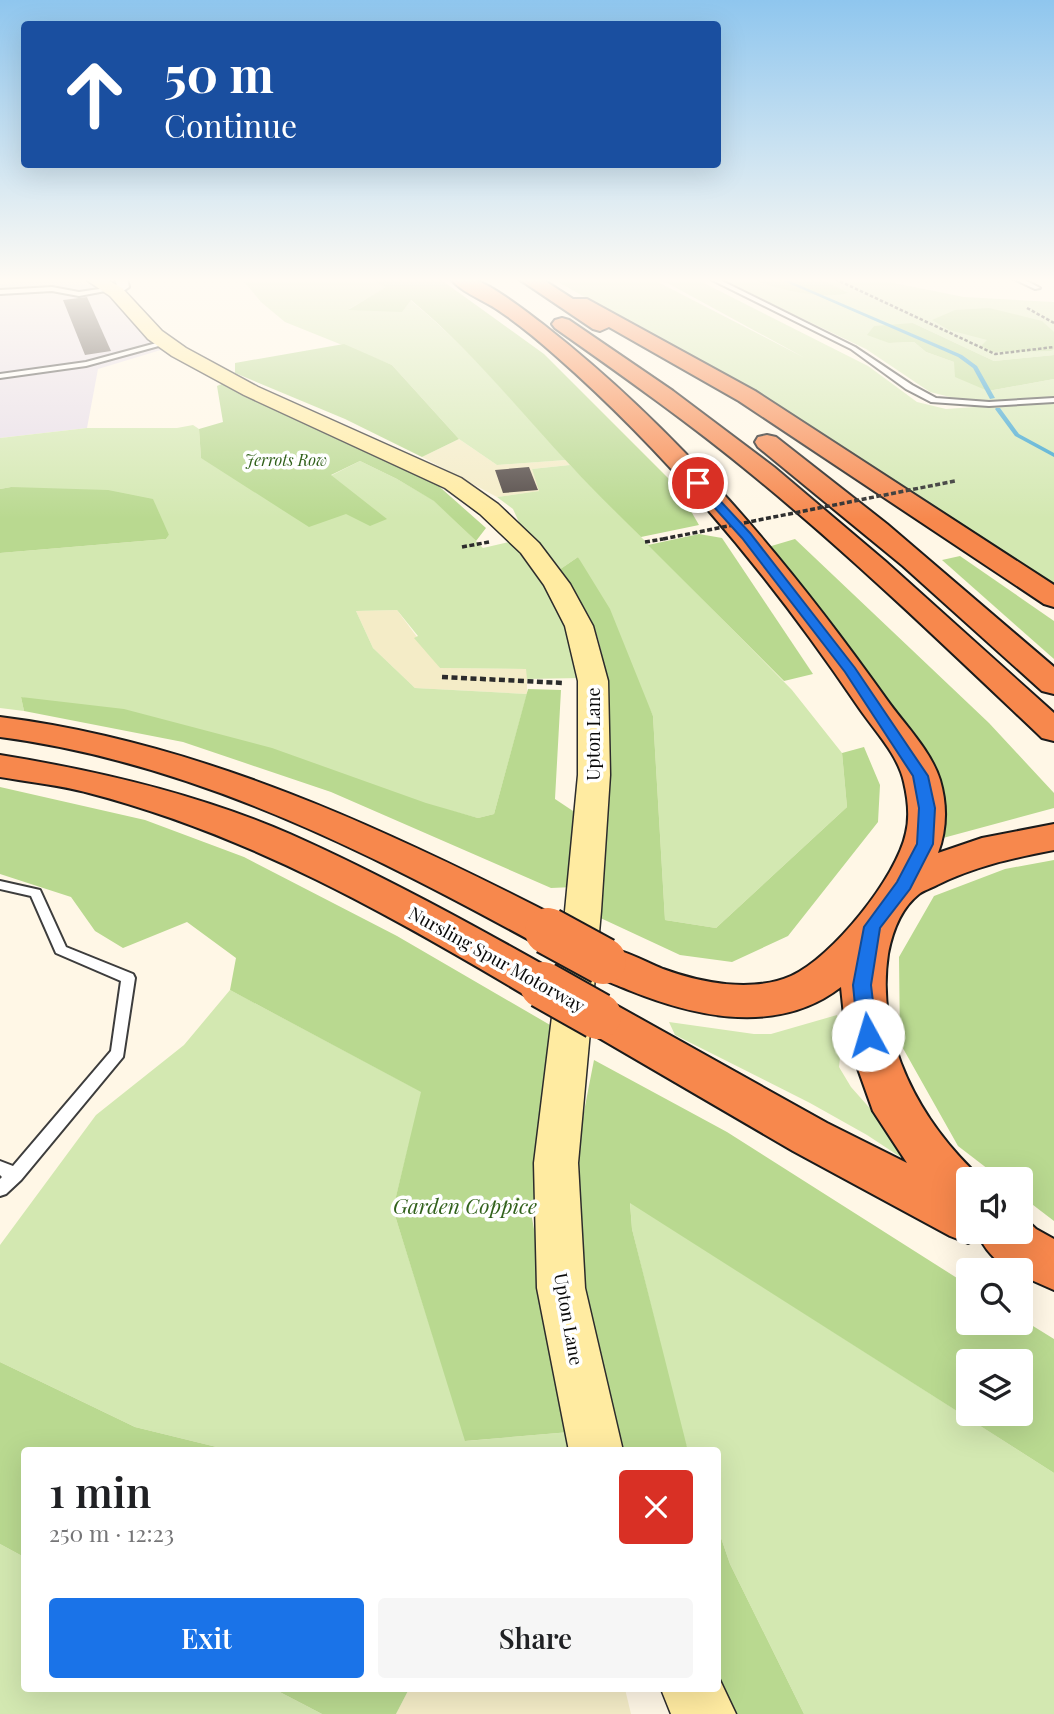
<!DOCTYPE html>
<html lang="en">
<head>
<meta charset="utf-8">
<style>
	:root { --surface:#fff; --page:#f6f6f6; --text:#202124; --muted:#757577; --accent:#1a73e8 }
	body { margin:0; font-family:"Playfair Display",serif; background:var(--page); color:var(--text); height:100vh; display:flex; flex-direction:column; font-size:26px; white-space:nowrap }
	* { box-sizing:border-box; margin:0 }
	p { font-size:23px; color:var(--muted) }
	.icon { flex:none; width:38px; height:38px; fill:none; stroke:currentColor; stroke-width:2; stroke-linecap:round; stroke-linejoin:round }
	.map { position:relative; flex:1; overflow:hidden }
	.side { position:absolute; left:21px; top:1447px; width:700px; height:245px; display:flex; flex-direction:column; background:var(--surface); border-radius:7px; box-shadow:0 7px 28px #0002 }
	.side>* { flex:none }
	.top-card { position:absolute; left:21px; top:21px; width:700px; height:147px; border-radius:7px; box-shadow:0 7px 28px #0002; background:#1a4fa0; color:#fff; overflow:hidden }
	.tools { position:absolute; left:956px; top:1167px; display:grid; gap:14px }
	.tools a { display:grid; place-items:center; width:77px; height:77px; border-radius:7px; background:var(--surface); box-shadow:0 7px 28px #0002; font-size:35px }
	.pin { position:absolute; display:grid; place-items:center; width:60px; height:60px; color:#fff; margin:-30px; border:4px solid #fff; border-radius:50%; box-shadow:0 2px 7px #0007 }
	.me { position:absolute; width:77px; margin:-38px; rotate:354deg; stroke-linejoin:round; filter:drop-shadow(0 0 5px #0008) }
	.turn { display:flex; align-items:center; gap:24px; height:147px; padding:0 28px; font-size:32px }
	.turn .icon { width:91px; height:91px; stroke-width:2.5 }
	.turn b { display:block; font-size:49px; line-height:60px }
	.round { display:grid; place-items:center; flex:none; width:74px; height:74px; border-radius:7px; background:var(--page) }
	.summary { display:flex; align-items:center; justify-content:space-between; height:119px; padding:0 28px }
	h1 { font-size:42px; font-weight:600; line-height:52px }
	.button { display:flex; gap:14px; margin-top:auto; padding:14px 28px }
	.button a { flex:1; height:80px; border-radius:7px; background:var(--accent); color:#fff; font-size:28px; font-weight:600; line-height:80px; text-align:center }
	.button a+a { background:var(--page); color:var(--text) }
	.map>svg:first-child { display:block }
	.industrial { fill:#e7dde9 }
	.farmland { fill:#f4ecc7 }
	.green { fill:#d3e8b1 }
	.forest { fill:#b9d990; fill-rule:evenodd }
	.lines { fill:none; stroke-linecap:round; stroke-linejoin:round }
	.stream { fill:#31a0ce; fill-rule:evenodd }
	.building { fill:#524946 }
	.lane-casing { stroke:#3d3d3d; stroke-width:4 }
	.street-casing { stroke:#3d3d3d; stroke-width:4 }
	.secondary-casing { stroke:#2c2c2c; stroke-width:3 }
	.highway-casing { stroke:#1b1b1b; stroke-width:4 }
	.path-far2 { stroke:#2c2c2c; stroke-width:2.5; stroke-dasharray:3.5 2; stroke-linecap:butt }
	.path-far1 { stroke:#2c2c2c; stroke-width:3.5; stroke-dasharray:5 2.5; stroke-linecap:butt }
	.path { stroke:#2c2c2c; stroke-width:4.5; stroke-dasharray:6 3.5; stroke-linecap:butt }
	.lane { fill:#fff; fill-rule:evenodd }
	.street { fill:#fff; fill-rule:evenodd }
	.secondary { fill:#ffeba1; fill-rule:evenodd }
	.highway { fill:#f7884d; fill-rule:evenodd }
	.highway-bridge-casing { stroke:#1b1b1b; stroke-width:50; stroke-linecap:butt }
	.path-bridge { stroke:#2c2c2c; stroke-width:3.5; stroke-dasharray:5 2.5; stroke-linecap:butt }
	.highway-bridge { stroke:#f7884d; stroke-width:46 }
	.route { fill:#1a73e8; stroke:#114b97; stroke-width:2 }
	.labels { text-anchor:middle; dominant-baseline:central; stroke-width:7; stroke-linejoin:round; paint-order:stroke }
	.far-park-label { font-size:16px; font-style:italic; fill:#31611b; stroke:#fff }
	.street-label { font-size:18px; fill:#0a0a0a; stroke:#fff }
	.near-park-label { font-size:21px; font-style:italic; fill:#31611b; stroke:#fff }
</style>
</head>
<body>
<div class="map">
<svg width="1054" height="1714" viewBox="0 0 1054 1714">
	<rect width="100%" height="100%" fill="#fff7e6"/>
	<polygon class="industrial" points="39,279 71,279 101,288 164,349 98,369 87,428 0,438 0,284"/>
	<g class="farmland">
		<polygon points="459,439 497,465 566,460 570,465 532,469 540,491 497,497 422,457"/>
		<polygon points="397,610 440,668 527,669 527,694 415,688 373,648 356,611"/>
		<polygon points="409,1689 625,1689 631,1714 396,1714"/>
	</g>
	<g class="green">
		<path d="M 242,279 L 368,279 L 387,287 L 349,309 L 410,300 C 468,347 516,405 566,460 L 497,465 L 459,439 L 392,365 L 285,322 L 261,302 Z"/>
		<polygon points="553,279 652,279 805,358 660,279 696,279 868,366 917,402 946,409 1002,405 997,400 962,400 930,392 866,349 720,279 751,279 762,284 847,293 822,279 874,279 964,297 1054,302 1054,355 994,361 913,323 889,343 914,342 926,352 954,362 988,391 1054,379 1054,585 652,335"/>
		<path d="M 193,425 L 199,429 L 201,458 L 330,476 L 360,461 L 397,479 L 435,501 L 483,548 L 513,541 C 553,588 565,619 581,678 L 527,679 L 526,669 L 440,668 L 414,638 L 418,636 L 397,610 L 356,611 L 373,648 L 415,688 L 527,694 L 494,814 L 478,818 L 21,697 L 24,711 L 0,708 L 0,553 L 166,539 L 169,535 L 11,487 L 0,489 L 0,438 L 87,428 L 177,428 Z"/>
		<polygon points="570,465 792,690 842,753 847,807 716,928 665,920 653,716 578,557 559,570 522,529 513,509 497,497 539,491 532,469"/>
		<polygon points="230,990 422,1092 393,1209 466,1441 570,1432 574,1451 233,1451 135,1427 0,1362 0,1245 96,1115 184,1045"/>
		<polygon points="837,1015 841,1048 839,1067 851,1087 898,1140 908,1162 867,1135 810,1103 675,1035 669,1022 754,1034 771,1034"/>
		<polygon points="630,1202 1054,1473 1054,1714 804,1714 730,1564 718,1529 718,1451 688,1451 682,1432 632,1229"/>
		<polygon points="0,1544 24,1557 24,1689 274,1689 322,1714 0,1714"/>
	</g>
	<g class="forest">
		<path d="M 368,279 L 440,279 L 544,354 L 677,487 L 699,525 L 641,537 C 617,513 593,490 570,465 C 518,409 470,349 411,300 L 402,312 L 348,310 L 386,287 Z"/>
		<path d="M 751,279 L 822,279 L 848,293 C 824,300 774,289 751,279 Z"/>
		<polygon points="989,308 1042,321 1054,332 1054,349 1051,351 993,352 981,346 987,340 949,330 932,320 955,310"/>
		<polygon points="913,323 994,361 1054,355 1054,379 988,391 955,377 954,362 926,352 914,342 889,343 867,335 874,326"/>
		<polygon points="344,344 392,365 459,439 422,457 345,419 235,373 235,363"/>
		<polygon points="226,382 433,481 486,528 476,541 434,501 397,479 360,461 331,475 387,519 370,526 346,514 309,527 201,458 199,429 223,422 217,386"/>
		<polygon points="11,487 108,490 153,499 169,535 166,539 0,553 0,489"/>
		<polygon points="699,534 722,538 813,674 784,681 648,545"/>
		<polygon points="795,539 989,723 1054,793 1054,808 943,838 916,739 768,547"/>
		<polygon points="960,556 1054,621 1054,659 942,560"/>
		<path d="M 578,557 L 610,609 L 653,716 L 665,920 L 716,928 L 847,807 L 842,753 L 864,747 L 880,785 L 878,822 L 788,936 L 732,962 L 680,955 L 594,915 C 601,834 622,706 595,629 C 588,609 570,588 559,570 Z"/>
		<polygon points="528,689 561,690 555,799 579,815 574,887 551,888 331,792 183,742 24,711 21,697 124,709 272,748 426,803 478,818 494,814"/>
		<polygon points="0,787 145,820 244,857 397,936 557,1029 532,1218 570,1432 465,1441 393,1209 421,1092 230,990 236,958 187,922 123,948 95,931 71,897 0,874"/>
		<polygon points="1054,860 1054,1221 1020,1195 1020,1180 1001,1179 958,1146 900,1043 899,957 934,896 1005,869"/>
		<path d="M 594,1060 L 727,1132 L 968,1285 L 968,1323 L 1020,1323 L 1020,1318 L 1054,1339 L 1054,1473 L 630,1203 L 632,1229 L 688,1451 L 618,1451 C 597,1363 577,1278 577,1187 C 576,1145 586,1102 594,1060 ZM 968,1362 L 1020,1362 L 1020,1414 L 968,1414 Z"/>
		<polygon points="0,1362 135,1427 233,1451 24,1451 24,1557 0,1544"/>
		<polygon points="718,1529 730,1564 804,1714 732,1714 718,1683"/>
		<polygon points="274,1689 409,1689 396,1714 322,1714"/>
	</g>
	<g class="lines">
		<g class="stream">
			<polygon points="779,279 785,279 962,355 977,366 995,398 990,399 973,368 958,357"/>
			<polygon points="996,408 1000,408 1019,434 1054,453 1054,457 1015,436 995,409"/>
		</g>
	</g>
	<g class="building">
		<polygon points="87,297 111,351 85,355 63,300"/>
		<polygon points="529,467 538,490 503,493 495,470"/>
	</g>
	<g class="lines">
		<defs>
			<g id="lane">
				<polygon points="710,279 718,279 855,347 912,385 936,398 989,402 1054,398 1054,402 989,406 931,402 906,389 851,349"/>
				<polygon points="1014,279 1023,279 1040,288 1035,289"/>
				<polygon points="52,287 79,292 113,287 116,289 79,296 52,291 0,294 0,290"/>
				<polygon points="164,341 166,342 166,344 86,366 0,378 0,374 86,362"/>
				<polygon points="0,881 40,890 66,947 133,974 135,978 123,1057 21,1180 6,1194 0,1196 0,1179 2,1177 0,1175 0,1161 13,1166 111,1051 121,981 56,953 31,896 0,889"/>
			</g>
			<polygon id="street" points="115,279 127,279 129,287 116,296 110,292 117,286"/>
			<g id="secondary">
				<polygon points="85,279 106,279 122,288 162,331 186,348 258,387 461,478 498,504 539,543 570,584 593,626 608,681 610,775 601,911 578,1163 585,1288 623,1451 569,1451 537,1288 534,1163 565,911 578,775 578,681 565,626 544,585 521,553 480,514 445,488 244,395 172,356 148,339 110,296"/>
				<polygon points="718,1676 736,1714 671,1714 661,1689 718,1689"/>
			</g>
			<g id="highway">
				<path d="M 451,279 C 458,279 466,278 472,279 C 490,283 528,313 544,325 C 678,430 789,562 887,700 C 905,725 931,751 940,780 C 947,804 947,829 938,853 L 982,838 L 1054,824 L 1054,850 C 1013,858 975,866 937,885 C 932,888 924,890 919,894 C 900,909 892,933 888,954 C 875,1040 920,1123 983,1180 L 968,1180 L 968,1232 L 1020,1232 L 1021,1215 L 1036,1229 L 1054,1239 L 1054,1290 L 1020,1275 L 1020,1270 C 1003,1270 987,1253 980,1238 L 968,1243 L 950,1236 L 793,1151 L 582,1028 L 576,1016 L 582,1004 L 598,999 L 614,1004 L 827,1123 L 907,1163 L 873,1111 L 846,1035 L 841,987 C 779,1035 698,1018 631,991 C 613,983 592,978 582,961 L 588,950 C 614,942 638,959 663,969 C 701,983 752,993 791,976 C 832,958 897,877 906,833 C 910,817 908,799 904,782 C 898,754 873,729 857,705 C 771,578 672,458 556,356 C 538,340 519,324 498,310 C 484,300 462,293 451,279 Z"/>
				<polygon points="519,279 542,279 573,299 587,299 755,391 1054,585 1054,607 1044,604 739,401 609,327 600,331 593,329"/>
				<path d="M 562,318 L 569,320 L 673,391 L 774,467 L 885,561 L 1054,713 L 1054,741 L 1042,738 C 948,649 855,559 755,477 C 691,424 623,376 555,328 L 552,324 L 555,320 Z"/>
				<polygon points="767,435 776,437 887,524 1054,667 1054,694 1042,691 903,566 758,447 755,442 758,437"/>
				<path d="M 0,717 C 200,742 386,829 563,920 L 569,931 L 563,942 L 548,946 L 533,942 C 367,851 191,762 0,737 Z"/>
				<path d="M 0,755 C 99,771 198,794 290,834 C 382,875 471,924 558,973 L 564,985 L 558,997 L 543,1001 L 528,997 C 389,914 247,834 89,793 C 60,785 29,782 0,777 Z"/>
			</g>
		</defs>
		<use href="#lane" class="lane-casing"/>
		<use href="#street" class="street-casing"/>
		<use href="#secondary" class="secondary-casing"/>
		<use href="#highway" class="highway-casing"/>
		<g class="path-far2">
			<polyline points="835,279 995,354 1054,347"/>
			<polyline points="1027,308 1054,323"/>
		</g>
		<g class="path-far1">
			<polyline points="645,542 663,539"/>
			<polyline points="462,547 489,542"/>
		</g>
		<polyline class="path" points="442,677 564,683"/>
		<use href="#lane" class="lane"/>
		<use href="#street" class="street"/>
		<use href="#secondary" class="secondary"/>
		<use href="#highway" class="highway"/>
		<defs>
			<g id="highway-bridge">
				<polyline points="548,931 603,961"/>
				<polyline points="543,985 598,1016"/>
			</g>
		</defs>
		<use href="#highway-bridge" class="highway-bridge-casing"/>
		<polyline class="path-bridge" points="663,539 955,481"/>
		<use href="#highway-bridge" class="highway-bridge"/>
	</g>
	<linearGradient id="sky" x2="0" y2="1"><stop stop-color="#8fc6ee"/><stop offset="0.54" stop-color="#fffbf4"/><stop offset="1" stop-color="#fffbf4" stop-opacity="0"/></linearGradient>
	<rect width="1054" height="519" fill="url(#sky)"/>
	<polygon class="route" points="694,480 701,480 750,533 855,668 928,776 935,808 933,844 910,889 880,928 871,985 877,1035 874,1040 868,1042 861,1040 858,1035 853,985 864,927 897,882 917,844 919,808 913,776 845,672 742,538 694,485"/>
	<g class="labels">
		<g class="far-park-label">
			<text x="286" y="459">Jerrots Row</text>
		</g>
		<g class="street-label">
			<text transform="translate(593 734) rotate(-90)">Upton Lane</text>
			<text transform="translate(497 959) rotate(29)">Nursling Spur Motorway</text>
			<text transform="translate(569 1319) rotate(80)">Upton Lane</text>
		</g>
		<g class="near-park-label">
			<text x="465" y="1205">Garden Coppice</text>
		</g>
	</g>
</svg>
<div class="tools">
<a><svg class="icon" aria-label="sound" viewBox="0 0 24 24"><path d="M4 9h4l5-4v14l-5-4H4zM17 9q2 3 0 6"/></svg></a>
<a><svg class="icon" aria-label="search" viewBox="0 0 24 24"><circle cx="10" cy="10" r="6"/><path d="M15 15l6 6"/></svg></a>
<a><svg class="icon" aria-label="layers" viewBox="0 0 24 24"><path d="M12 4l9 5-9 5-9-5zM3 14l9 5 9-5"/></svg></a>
</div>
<div class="pin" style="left:698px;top:483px;background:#d93025"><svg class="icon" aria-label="arrive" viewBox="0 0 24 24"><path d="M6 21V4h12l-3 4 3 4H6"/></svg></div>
<svg class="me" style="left:868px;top:1035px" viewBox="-20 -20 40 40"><circle r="19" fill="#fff"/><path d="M0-13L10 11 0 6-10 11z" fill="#1a73e8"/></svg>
<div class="top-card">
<div class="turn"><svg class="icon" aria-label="ahead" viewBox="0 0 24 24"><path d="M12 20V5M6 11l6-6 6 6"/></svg><div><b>50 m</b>Continue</div></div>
</div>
<section class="side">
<div class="summary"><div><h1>1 min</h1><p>250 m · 12:23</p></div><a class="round" style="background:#d93025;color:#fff"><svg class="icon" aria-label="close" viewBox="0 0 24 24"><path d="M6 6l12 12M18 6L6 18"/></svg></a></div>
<div class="button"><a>Exit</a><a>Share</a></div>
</section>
</div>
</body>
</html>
